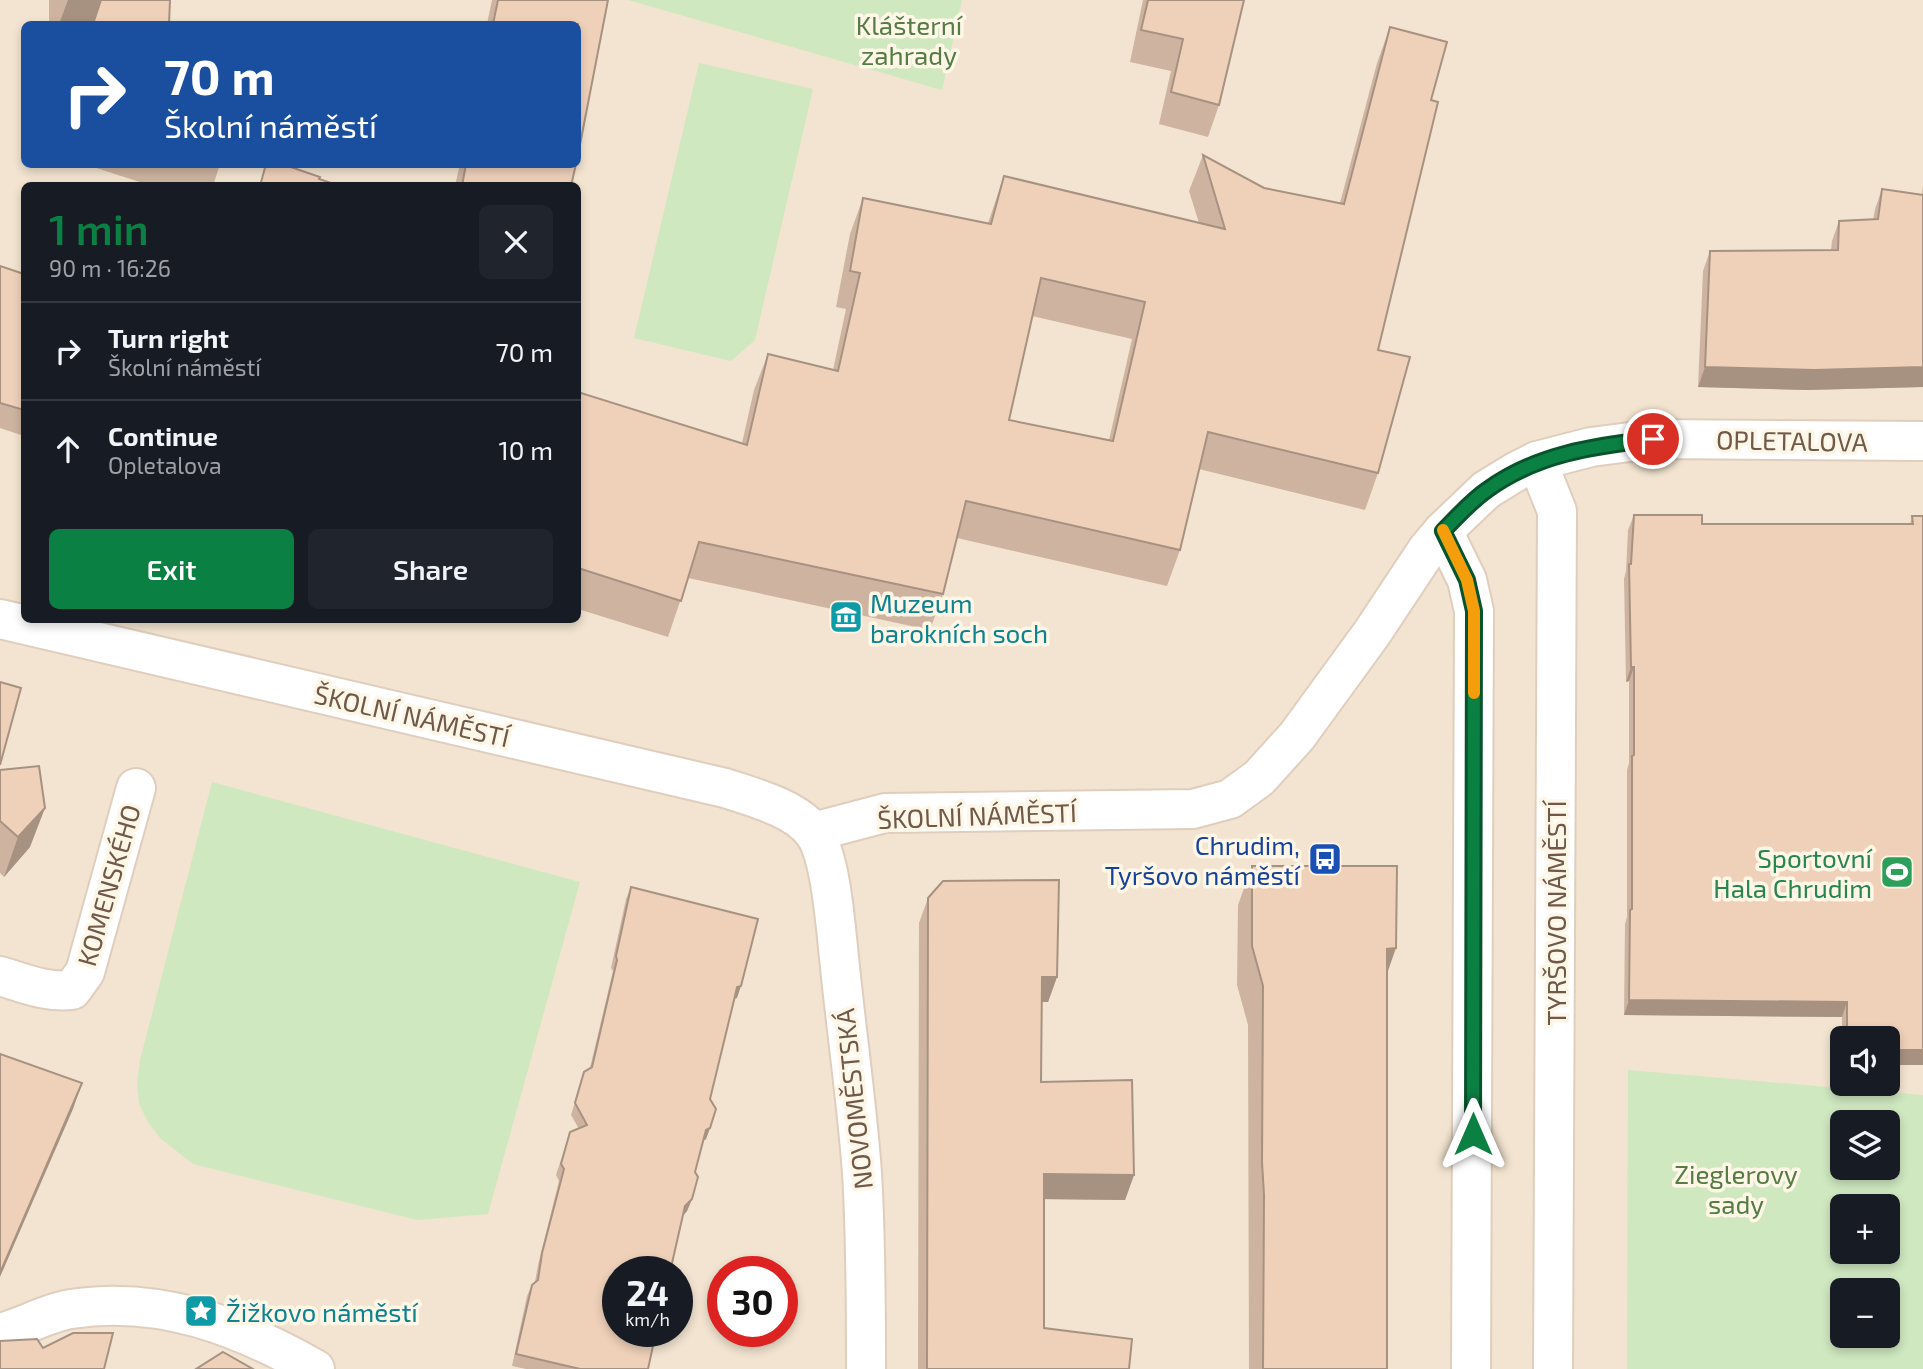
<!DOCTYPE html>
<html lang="en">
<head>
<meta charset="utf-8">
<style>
	:root { --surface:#171b24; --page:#20242c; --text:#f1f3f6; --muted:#9ea1a6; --line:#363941; --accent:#0b8043 }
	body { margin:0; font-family:"Exo 2",sans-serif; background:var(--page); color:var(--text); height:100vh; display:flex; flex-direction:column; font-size:26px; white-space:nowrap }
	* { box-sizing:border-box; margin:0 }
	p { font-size:23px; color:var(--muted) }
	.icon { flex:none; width:38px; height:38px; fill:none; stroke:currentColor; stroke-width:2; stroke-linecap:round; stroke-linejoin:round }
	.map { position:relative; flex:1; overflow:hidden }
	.sheet { position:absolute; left:21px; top:182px; width:560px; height:441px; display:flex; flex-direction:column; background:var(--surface); border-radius:10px; box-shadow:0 4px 10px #0003 }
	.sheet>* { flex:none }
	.guide { position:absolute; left:21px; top:21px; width:560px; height:147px; border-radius:10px; box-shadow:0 4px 10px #0003; background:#1a4fa0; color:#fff; overflow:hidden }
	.buttons { position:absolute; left:1830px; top:1026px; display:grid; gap:14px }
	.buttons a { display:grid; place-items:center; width:70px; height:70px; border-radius:10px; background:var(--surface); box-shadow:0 4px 10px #0003; font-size:35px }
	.speed { position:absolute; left:602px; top:1256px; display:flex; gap:14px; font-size:35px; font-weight:700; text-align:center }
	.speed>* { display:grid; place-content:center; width:91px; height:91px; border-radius:50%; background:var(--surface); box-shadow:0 4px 10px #0003; line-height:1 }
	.speed small { font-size:18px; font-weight:400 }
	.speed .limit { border:10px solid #d22; background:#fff; color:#111 }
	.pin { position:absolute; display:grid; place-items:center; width:60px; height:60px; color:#fff; margin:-30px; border:4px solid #fff; border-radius:50%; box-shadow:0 2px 7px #0007 }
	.me { position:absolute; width:77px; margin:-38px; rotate:0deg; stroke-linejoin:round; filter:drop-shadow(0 0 5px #0008) }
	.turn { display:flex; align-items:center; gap:24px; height:147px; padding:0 28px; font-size:32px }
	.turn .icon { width:91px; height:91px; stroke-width:2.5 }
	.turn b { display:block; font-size:49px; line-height:60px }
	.round { display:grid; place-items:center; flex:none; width:74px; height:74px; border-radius:10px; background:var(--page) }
	.overview { display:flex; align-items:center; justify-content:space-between; height:119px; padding:0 28px }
	h1 { font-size:42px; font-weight:600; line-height:52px; color:var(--accent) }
	.action { display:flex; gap:14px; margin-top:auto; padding:14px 28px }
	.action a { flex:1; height:80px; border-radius:10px; background:var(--accent); color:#fff; font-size:28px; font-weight:600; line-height:80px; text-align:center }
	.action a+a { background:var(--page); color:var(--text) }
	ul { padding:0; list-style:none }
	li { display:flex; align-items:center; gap:21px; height:98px; padding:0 28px; border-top:2px solid var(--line) }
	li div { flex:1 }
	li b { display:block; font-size:26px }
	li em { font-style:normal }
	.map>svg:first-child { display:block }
	.residential { fill:#f2e4d0; fill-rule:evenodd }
	.park { fill:#cfe8c0; fill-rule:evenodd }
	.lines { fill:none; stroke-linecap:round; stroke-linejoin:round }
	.minor-casing { stroke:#dfcebd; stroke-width:42 }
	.minor { stroke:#fff; stroke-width:38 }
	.wall { fill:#ceb4a0; fill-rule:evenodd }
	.shaded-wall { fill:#a79282 }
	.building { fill:#efd1ba; stroke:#a79282; stroke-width:2; fill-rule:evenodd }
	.route-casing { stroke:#07532c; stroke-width:18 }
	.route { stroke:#0b8043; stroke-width:12 }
	.slow { stroke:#f59e0b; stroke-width:12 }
	.labels { text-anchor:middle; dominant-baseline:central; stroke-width:7; stroke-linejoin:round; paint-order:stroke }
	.park-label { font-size:26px; fill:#547c44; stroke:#fef6e7 }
	.street-label { font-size:26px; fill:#715849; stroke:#fef6e7 }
	.culture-label { font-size:26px; fill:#0d838f; stroke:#fef6e7; text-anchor:start }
	.transit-label { font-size:26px; fill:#164399; stroke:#fef6e7; text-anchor:end }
	.leisure-label { font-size:26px; fill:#27864d; stroke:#fef6e7; text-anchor:end }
</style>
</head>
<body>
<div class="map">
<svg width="1923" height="1369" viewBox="0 0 1923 1369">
	<rect width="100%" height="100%" fill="#fbf2e1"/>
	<path class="residential" d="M 0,0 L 1923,0 L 1923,1369 L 0,1369 ZM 24,24 L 578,24 L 578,164 L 24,164 ZM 24,186 L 578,186 L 578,620 L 24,620 ZM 1843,1038 L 1888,1038 L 1888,1083 L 1843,1083 ZM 1843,1122 L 1888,1122 L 1888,1167 L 1843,1167 ZM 1843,1206 L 1888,1206 L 1888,1251 L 1843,1251 ZM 618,1272 L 677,1272 L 677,1332 L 618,1332 ZM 723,1272 L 782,1272 L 782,1332 L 723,1332 ZM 1843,1290 L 1888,1290 L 1888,1335 L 1843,1335 Z"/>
	<g class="park">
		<polygon points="628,0 962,0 942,90"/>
		<polygon points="699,63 813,89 755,340 731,361 634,338"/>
		<polygon points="212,782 580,882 488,1214 417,1220 193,1164 161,1139 148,1122 139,1104 137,1085 140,1060"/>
		<path d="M 1628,1070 L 1923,1095 L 1923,1369 L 1627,1369 ZM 1843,1122 L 1888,1122 L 1888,1167 L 1843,1167 ZM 1843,1206 L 1888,1206 L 1888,1251 L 1843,1251 ZM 1843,1290 L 1888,1290 L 1888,1335 L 1843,1335 Z"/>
	</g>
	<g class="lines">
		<defs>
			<g id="minor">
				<polyline points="1537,461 1557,511 1553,1369"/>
				<polyline points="1443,531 1467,580 1474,611 1471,1369"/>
				<path d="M 0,619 L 725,788 C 752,797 796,808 814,833 C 832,859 836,933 840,967 C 847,1036 857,1104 862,1173 C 866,1238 866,1304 866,1369"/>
				<polyline points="813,832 885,813 1193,809 1230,799 1259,778 1297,736 1372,633 1427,550 1443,531 1486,490 1517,471 1537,461 1591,447 1653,439 1923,441"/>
				<path d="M 0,976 C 23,983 47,993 72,990 L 85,972 L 136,788"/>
				<path d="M 0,1333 C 24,1327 46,1313 71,1309 C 159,1295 239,1326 315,1369"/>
			</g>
		</defs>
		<use href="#minor" class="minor-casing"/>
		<use href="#minor" class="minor"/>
	</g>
	<g class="wall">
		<polygon points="49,0 170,0 169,24 49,24"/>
		<polygon points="492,0 608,0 578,24 487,24"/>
		<polygon points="1143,0 1244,0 1219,105 1208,137 1159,124 1171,71 1130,62"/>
		<path d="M 1390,27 L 1431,100 L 1378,350 L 1378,473 L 1365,510 L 1199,469 L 1180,550 L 1167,586 L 957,538 L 943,594 L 930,630 L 688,578 L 668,637 L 578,609 L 578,392 L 742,443 L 754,390 L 768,354 L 833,370 L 846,309 L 836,307 L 850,234 L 863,198 L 988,223 L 1004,176 L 1199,223 L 1189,191 L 1203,155 L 1264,188 L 1340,203 L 1377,63 ZM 1032,316 L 1132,339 L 1109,440 L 1009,420 Z"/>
		<polygon points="84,164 220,164 213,186 152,186"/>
		<polygon points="460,164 576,164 571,186 455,186"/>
		<polygon points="1923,185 1923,387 1807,390 1698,387 1703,271 1710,251 1831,250 1832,241 1839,221 1873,220 1875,209 1882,189 1922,194"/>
		<polygon points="0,266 24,274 24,436 0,428"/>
		<polygon points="1634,515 1702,524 1910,524 1912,516 1923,1065 1888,1065 1888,1038 1843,1038 1842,1065 1842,1017 1624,1015 1625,924 1627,917 1627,770 1629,763 1629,681 1626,682 1624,579 1626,571 1628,530"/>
		<polygon points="0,770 30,847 4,877 0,873"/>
		<polygon points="1252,866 1387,974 1387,1369 1249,1369 1248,1025 1237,985 1238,905"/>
		<polygon points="631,887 737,998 734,999 710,1099 710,1128 706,1139 703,1141 695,1172 692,1199 687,1211 683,1216 648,1369 526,1369 512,1366 527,1296 532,1285 535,1282 538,1265 559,1181 556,1175 570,1132 579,1129 571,1115 584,1072 590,1068 613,971 611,968 626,899"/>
		<polygon points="928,898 1057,977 1048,1002 1042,1002 1041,1082 1134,1175 1125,1200 1044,1199 1044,1328 1129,1369 918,1369 919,923"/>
	</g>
	<g class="shaded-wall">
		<polygon points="68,0 101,0 92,24 59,24"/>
		<polygon points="1705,367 1923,367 1923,387 1807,390 1698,387"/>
		<polygon points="1631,667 1634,667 1629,681 1626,682"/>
		<polygon points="45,808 30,847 4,877 18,837"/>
		<polygon points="1396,948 1382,988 1387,949"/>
		<polygon points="1042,977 1057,977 1048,1002 1033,1002"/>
		<polygon points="741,986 737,998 733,999 737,987"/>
		<polygon points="1629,1000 1847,1002 1842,1017 1624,1015"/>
		<rect x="1888" y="1050" width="35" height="15"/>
		<polygon points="82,1083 73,1109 0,1277 0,1273"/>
		<polygon points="710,1128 706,1139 701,1142 706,1130"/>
		<polygon points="1044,1174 1134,1175 1125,1200 1035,1199"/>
		<polygon points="692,1199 687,1211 681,1218 685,1206"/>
	</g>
	<g class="building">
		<polygon points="101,0 170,0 169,24 93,24"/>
		<polygon points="498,0 608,0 578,155 578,24 493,24"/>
		<polygon points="1148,0 1244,0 1219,105 1171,92 1183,39 1141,30"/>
		<path d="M 1390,27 L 1447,42 L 1431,100 L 1438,102 L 1378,350 L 1410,357 L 1378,473 L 1208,432 L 1180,550 L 966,501 L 943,594 L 699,542 L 681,601 L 578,568 L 578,392 L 747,445 L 768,354 L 838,371 L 860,273 L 850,271 L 863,198 L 991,224 L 1004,176 L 1225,229 L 1203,155 L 1264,188 L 1344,204 ZM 1041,278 L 1145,302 L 1113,441 L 1009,420 Z"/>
		<polygon points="266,164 282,164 320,177 319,179 340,186 260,186"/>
		<polygon points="466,164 576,164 571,186 462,186"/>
		<polygon points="1882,189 1923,195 1923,367 1814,370 1705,367 1710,251 1838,250 1839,221 1878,219"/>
		<polygon points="0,266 24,274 24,410 0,403"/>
		<polygon points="1634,515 1702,515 1702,524 1913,524 1912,516 1923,516 1923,1050 1888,1050 1888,1038 1847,1038 1847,1002 1629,1000 1630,910 1632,909 1632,756 1634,755 1634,667 1631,667 1629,564 1631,564"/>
		<polygon points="0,682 21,688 0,765"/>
		<polygon points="39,766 45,808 18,837 0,821 0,770"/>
		<polygon points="1252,866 1397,866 1396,948 1387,949 1387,1369 1263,1369 1264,1195 1262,1162 1263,986 1252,946"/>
		<polygon points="1059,880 1057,977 1042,977 1041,1082 1132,1080 1134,1175 1044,1174 1044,1328 1132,1339 1129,1369 927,1369 928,898 943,881"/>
		<polygon points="631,887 758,919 741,986 737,987 735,996 710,1099 716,1109 710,1128 706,1130 695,1172 698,1177 692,1199 685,1206 670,1272 618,1272 618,1332 656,1332 648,1369 580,1369 516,1354 532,1285 538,1280 542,1253 564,1169 561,1164 570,1132 587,1125 575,1103 584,1072 592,1067 617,960 616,956"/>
		<polygon points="0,1054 82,1083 0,1273"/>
		<polygon points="73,1333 113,1333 104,1369 0,1369 0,1341 37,1339 43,1348"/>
		<polygon points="223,1352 253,1369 196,1369"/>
	</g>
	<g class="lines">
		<defs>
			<path id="route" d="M 1473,1134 L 1474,611 L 1467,580 L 1443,531 C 1457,517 1471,501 1487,490 C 1536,454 1594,446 1653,439"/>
		</defs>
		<use href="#route" class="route-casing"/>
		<use href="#route" class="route"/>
		<polyline class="slow" points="1443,530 1467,580 1474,611 1474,693"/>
	</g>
	<defs>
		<symbol id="museum-square" viewBox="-11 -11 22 22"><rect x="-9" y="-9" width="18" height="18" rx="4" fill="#0f9aa8" stroke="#fef6e7"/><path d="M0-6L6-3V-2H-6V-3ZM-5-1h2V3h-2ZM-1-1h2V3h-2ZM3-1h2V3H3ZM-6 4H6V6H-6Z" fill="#fff"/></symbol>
		<symbol id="bus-square" viewBox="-11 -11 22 22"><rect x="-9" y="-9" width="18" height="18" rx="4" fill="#1a4fb4" stroke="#fef6e7"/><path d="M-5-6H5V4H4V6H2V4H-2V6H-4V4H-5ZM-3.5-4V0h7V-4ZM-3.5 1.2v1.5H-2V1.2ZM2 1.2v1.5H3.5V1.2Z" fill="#fff"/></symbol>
		<symbol id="stadium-square" viewBox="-11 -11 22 22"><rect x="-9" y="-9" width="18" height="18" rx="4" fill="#2e9e5b" stroke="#fef6e7"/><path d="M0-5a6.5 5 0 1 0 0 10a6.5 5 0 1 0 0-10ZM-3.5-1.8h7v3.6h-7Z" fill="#fff"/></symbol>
		<symbol id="sight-square" viewBox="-11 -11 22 22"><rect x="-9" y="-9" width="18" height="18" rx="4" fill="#0f9aa8" stroke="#fef6e7"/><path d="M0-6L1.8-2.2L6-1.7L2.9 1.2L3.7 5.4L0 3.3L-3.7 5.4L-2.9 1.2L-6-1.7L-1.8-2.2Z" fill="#fff"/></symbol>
	</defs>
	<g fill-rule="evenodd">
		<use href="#museum-square" x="827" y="598" width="38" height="38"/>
		<use href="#bus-square" x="1306" y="840" width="38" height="38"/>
		<use href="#stadium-square" x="1878" y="853" width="38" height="38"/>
		<use href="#sight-square" x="182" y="1292" width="38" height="38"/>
	</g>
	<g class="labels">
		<g class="park-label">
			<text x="909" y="24">Klášterní<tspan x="909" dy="30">zahrady</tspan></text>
			<text x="1736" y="1173">Zieglerovy<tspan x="1736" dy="30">sady</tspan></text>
		</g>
		<g class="street-label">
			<text transform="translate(1792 440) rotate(1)">OPLETALOVA</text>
			<text transform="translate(412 715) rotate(13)">ŠKOLNÍ NÁMĚSTÍ</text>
			<text transform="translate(977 815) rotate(-2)">ŠKOLNÍ NÁMĚSTÍ</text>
			<text transform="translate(108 885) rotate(-74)">KOMENSKÉHO</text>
			<text transform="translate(1555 913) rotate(-90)">TYRŠOVO NÁMĚSTÍ</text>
			<text transform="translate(853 1099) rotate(-96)">NOVOMĚSTSKÁ</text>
		</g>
		<g class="culture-label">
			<text x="870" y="602">Muzeum<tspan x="870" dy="30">barokních soch</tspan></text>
			<text x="226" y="1311">Žižkovo náměstí</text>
		</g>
		<g class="transit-label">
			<text x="1300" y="844">Chrudim,<tspan x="1300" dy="30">Tyršovo náměstí</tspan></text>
		</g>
		<g class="leisure-label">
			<text x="1872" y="857">Sportovní<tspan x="1872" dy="30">Hala Chrudim</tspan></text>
		</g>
	</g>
</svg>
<div class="buttons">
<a><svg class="icon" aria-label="sound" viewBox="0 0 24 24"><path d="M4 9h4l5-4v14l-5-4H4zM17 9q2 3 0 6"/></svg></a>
<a><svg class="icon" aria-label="layers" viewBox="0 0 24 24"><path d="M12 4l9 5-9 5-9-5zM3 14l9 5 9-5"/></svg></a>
<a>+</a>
<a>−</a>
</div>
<div class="speed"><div>24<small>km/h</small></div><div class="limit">30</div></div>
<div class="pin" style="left:1653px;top:439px;background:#d93025"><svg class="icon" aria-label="arrive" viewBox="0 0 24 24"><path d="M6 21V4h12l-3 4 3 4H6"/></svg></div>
<svg class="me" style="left:1473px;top:1134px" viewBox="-20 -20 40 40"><path d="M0-17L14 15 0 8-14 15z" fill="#0b8043" stroke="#fff" stroke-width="4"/></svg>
<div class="guide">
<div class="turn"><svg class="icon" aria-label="right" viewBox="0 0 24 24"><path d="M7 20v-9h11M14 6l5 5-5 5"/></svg><div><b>70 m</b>Školní náměstí</div></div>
</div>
<section class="sheet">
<div class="overview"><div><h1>1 min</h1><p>90 m · 16:26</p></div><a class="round"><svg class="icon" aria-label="close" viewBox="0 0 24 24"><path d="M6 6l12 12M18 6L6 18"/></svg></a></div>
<ul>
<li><svg class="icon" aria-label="right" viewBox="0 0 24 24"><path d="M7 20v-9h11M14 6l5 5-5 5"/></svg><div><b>Turn right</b><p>Školní náměstí</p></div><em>70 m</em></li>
<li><svg class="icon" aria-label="ahead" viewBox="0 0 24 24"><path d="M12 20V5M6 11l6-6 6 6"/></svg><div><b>Continue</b><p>Opletalova</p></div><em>10 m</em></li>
</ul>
<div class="action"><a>Exit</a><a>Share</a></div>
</section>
</div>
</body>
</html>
